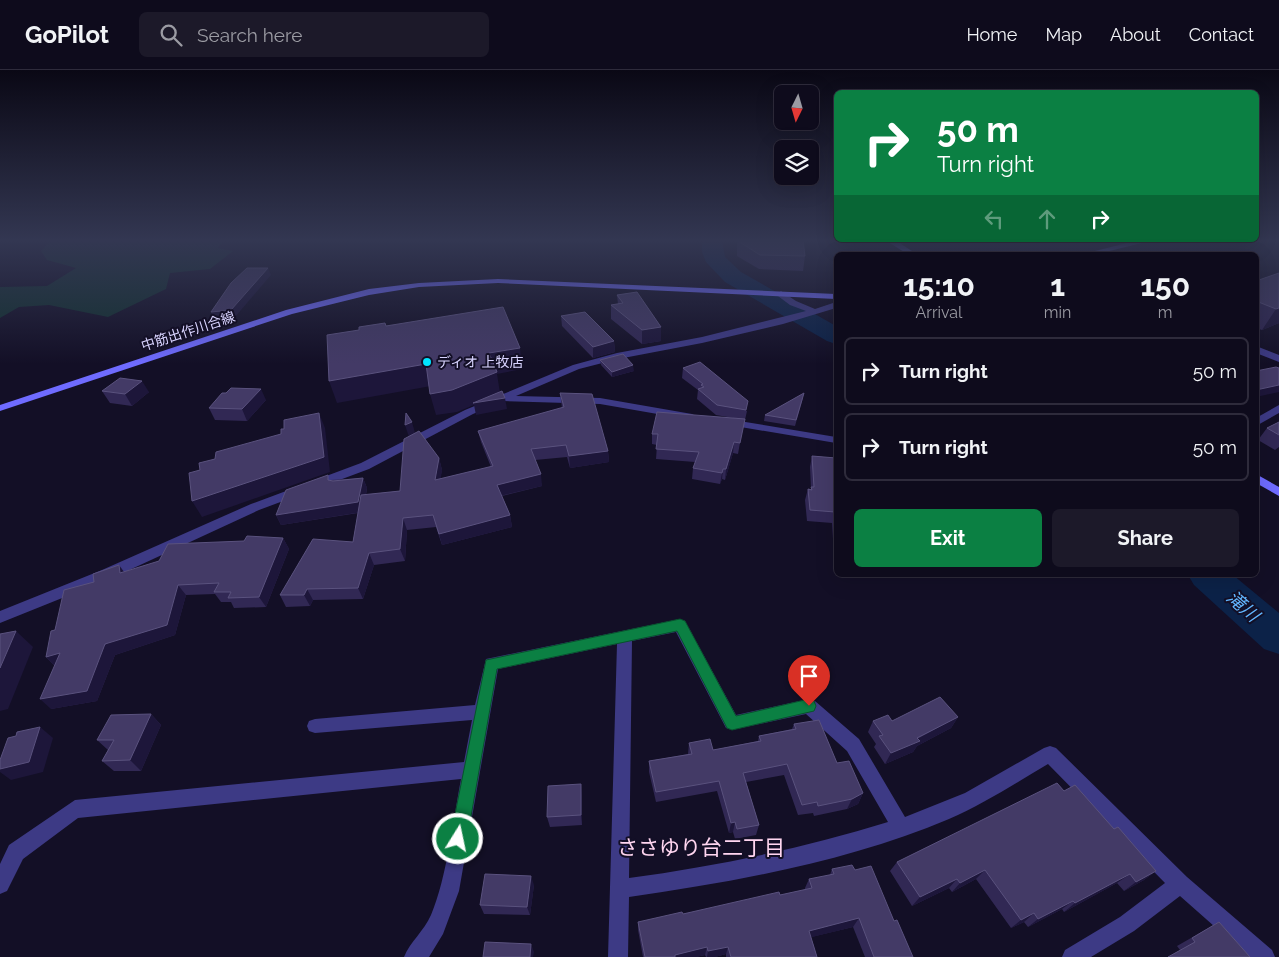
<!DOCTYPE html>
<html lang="en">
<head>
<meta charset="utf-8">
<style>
	:root { --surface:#0e0b1c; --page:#1c1929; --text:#f1f3f6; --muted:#9b9ba3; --line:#2e2b3b; --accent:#0b8043 }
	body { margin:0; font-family:Raleway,"Noto Sans JP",sans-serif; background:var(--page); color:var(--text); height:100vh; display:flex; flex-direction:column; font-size:19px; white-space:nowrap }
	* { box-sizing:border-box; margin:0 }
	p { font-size:16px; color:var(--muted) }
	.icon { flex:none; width:28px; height:28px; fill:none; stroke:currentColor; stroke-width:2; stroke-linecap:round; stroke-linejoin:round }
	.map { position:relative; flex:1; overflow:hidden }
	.drawer { position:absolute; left:834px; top:182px; width:425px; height:325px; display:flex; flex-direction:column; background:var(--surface); border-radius:8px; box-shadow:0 5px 20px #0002,0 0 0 1px var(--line) }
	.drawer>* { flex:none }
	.hud { position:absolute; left:834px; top:20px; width:425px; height:152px; border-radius:8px; box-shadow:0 5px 20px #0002,0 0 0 1px var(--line); background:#0b8043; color:#fff; overflow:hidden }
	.needle { width:32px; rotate:185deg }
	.tools { position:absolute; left:774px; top:15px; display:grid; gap:10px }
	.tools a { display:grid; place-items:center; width:45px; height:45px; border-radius:8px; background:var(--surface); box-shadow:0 5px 20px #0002,0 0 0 1px var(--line); font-size:25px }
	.pin { position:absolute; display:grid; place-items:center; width:42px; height:42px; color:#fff; margin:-51px -21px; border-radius:50% 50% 50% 0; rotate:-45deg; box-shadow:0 0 5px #0007 }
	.pin .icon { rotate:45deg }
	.me { position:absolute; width:55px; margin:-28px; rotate:10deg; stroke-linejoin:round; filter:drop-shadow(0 0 4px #0008) }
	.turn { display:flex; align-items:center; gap:18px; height:105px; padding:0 20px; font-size:22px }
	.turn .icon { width:65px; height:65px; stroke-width:2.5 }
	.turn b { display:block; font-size:35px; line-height:42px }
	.lanes { display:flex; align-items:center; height:48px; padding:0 20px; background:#0003; justify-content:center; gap:25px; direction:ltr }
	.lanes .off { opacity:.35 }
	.eta { display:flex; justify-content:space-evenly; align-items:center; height:85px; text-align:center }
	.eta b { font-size:30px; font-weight:700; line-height:35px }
	.action { display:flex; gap:10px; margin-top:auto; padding:10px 20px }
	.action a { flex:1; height:58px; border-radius:8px; background:var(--accent); color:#fff; font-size:20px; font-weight:700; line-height:58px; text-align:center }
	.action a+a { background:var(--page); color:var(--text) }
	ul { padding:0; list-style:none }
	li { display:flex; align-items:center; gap:15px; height:68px; margin:0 10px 8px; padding:0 10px; border:2px solid var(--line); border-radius:8px }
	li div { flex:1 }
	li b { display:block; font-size:19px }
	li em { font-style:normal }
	header { display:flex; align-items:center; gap:30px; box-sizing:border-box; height:70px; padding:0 25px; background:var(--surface); border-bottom:1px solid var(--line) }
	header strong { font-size:24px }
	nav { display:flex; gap:28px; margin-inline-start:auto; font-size:18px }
	.search { width:350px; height:45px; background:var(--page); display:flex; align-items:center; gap:12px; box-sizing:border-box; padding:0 18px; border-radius:8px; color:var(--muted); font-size:19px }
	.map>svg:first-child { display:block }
	.green { fill:#12302f }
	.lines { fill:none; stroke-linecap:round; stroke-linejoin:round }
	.river { fill:#0c2248; fill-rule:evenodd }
	.street { fill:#3d3a85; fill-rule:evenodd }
	.secondary { fill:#6f6bff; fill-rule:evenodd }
	.wall { fill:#312854 }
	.shaded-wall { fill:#1d163a }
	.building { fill:#433a66; stroke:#5a527e }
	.route { fill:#0b8043; stroke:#07532c }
	.poi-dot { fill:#00e5ff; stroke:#130f26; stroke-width:2 }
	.labels { text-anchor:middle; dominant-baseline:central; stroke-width:4; stroke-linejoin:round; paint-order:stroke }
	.far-street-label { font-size:14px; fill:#d9d4ff; stroke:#130f26 }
	.far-poi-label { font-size:14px; fill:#d9d4ff; stroke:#130f26; text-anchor:start }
	.water-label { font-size:18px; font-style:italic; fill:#62b6ff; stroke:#130f26 }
	.near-neighbourhood-label { font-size:21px; fill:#ffd6f0; stroke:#130f26 }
</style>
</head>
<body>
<header>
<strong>GoPilot</strong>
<div class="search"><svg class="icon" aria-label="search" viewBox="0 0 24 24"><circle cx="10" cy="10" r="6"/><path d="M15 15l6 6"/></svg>Search here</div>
<nav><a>Home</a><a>Map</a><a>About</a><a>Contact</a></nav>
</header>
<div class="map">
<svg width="1279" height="887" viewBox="0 0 1279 887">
	<rect width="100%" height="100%" fill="#130f26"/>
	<polygon class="green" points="51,170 226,170 217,178 233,181 210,199 170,203 166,219 108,247 49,235 19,237 0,248 0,217 47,216 76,198 47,190 41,181"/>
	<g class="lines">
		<g class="river">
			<polygon points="702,170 722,170 725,187 741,202 836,256 836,274 827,271 725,212 706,192 702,182"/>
			<polygon points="1188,505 1233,505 1279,543 1279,584 1264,579 1194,515"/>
		</g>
		<g class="street">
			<polygon points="898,170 918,170 895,175 891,173"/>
			<polygon points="781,221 796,231 815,239 836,232 836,238 783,254 702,273 618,289 579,299 516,326 600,328 692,344 697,347 696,349 692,350 600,334 503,331 473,344 369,399 259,440 112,508 0,553 0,541 102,500 251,434 361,393 465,340 573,295 617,283 702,267 806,241 790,235 778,226 777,224"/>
			<polygon points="1256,276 1279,285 1279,292 1256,283"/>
			<polygon points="1279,335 1279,343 1256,356 1256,348"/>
			<polygon points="727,349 836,367 836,373 723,354 722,352 723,350"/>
			<path d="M 680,549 L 685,551 L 736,645 L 809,629 L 815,631 L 859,669 L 905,747 L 965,723 L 1044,678 L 1050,676 L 1056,678 L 1187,807 L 1272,880 L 1275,887 L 1249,887 L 1180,826 L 1134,861 L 1091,887 L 1062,887 L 1065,880 L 1120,847 L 1165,813 L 1048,694 C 1016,713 984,734 949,749 C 850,791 735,812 629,827 L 628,887 L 608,887 L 617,574 L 498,599 L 459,821 L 443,864 L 429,887 L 404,887 C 410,872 424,861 431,845 C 447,807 453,751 461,709 L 78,748 L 23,789 L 7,821 L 0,824 L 0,794 L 9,775 L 75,730 L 464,692 L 472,650 L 315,663 L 309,661 L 307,656 L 309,651 L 315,649 L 475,635 L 486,589 ZM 676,562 L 726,658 L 732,660 L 806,644 L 847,681 L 888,752 C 804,778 717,796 629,808 L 632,571 Z"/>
		</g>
		<g class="secondary">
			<polygon points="885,170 895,170 918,185 909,185"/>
			<polygon points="1139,170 1154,170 1093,185 1079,185"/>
			<polygon points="498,209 836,224 836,229 498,213 419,217 369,225 292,244 0,341 0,335 286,240 369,219 419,213"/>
			<polygon points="1256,404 1279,417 1279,426 1256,413"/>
		</g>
	</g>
	<g class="wall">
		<polygon points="737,170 803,170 805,186 803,201 759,199 737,186"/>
		<polygon points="1279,203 1279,253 1262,260 1256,258 1256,211"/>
		<polygon points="617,225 661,257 661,271 642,274 611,249 611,235 618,234"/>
		<polygon points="561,246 614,271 615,282 593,288 562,256"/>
		<polygon points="600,290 634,301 612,307 601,295"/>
		<polygon points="683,298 747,341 745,350 744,350 738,384 733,383 725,410 722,409 720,414 692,409 693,398 695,392 656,389 657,375 652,374 652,364 733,348 716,345 697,329 698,320 682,308"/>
		<polygon points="102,321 149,322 132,336 110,333"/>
		<polygon points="560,323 608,381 609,392 570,398 567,387 535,390 542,416 502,426 510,445 512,457 442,475 436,457 407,460 405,491 374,495 363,529 313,530 310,536 286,537 280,525 353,472 358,443 281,455 276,445 330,410 363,408 367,418 366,425 400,421 439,388 442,400 440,409 491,397 481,372 478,361 562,338"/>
		<polygon points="803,328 795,356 764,351 765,345"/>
		<polygon points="266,330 247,351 215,350 209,338"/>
		<polygon points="1279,352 1279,377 1275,380 1258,370 1267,358"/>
		<polygon points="812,386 836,388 836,485 834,485 832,453 807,451 805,430 808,419 811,419 810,397"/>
		<polygon points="283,468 289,479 266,537 234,538 231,532 221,532 215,524 186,525 175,565 115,585 97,631 51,639 55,596 46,587 55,560 94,512 124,502 244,471"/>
		<polygon points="151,644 161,655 141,701 114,701 102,691 108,680 97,670"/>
		<polygon points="958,647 951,658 917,676 913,682 885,694 874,677 876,674 868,662 873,651 892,651"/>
		<polygon points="794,654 837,693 863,723 858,734 847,739 814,746 813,743 798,745 784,705 746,712 759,755 756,765 735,769 733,762 729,763 717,721 656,732 649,702 649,691 688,684 689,673 713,680 758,671 759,666 792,659"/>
		<polygon points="1064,721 1114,759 1156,801 1144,810 1124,821 1117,813 1064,842 1062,839 1028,857 1024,852 1011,858 976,809 952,822 949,818 912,836 890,801 897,792"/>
		<polygon points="582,725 582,755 550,757 547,747"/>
		<polygon points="832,799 855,800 894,851 913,887 865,887 853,857 811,867 817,887 726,887 726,884 715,887 706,887 705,885 696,887 643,887 638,860 638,852 683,844 780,825 805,820 805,818 809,809 830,805"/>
		<polygon points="534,815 530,845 484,844 480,835"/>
		<polygon points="1219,852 1250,887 1180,880 1177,876"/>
	</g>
	<g class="shaded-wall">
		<polygon points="268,198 271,205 235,247 215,249 211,242"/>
		<polygon points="1279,238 1279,253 1262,260 1276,239"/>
		<polygon points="661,257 661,271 642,274 642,260"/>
		<polygon points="614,271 615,282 593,288 593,277"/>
		<polygon points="520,278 522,299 497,304 500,323 505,328 507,339 476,345 474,335 457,342 436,345 430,324 489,283"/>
		<polygon points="426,294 431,316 337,333 329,311"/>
		<polygon points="633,295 634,301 612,307 612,302"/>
		<polygon points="142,311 149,322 132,336 125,324"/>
		<polygon points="1279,315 1279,322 1256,327 1256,320"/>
		<polygon points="261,319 266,330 247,351 242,339"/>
		<polygon points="319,343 325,358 330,402 202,447 192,431"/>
		<polygon points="412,352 415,363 409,367 405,355"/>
		<polygon points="734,372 733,383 725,410 726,399"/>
		<polygon points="608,381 609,392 570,398 569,386"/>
		<polygon points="439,388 442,400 439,422 435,410"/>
		<polygon points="723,399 722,409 720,414 722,403"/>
		<polygon points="541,404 542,416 500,426 497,415"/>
		<polygon points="363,408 367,418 362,442 281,455 276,445"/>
		<polygon points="510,445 512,457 442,475 439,464"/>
		<polygon points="403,448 407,460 405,491 400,479"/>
		<polygon points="283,468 289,479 266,537 259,527"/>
		<polygon points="369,483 374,495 363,529 358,518"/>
		<polygon points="119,495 127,506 120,503"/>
		<polygon points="178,515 186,525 175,565 115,585 97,631 51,639 40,629"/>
		<polygon points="307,519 313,530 310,536 304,525"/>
		<polygon points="16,561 33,577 8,639 0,641 0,598"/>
		<polygon points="60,583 56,597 46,587"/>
		<polygon points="151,644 161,655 141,701 130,690"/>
		<polygon points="958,647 951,658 917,676 913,682 885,694 891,683"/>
		<polygon points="40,657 53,668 43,702 11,710 0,702 0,699"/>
		<polygon points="581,714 582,725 582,755 581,745"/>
		<polygon points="863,723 858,734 847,739 852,729"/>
		<polygon points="735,752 733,762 729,763 731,753"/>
		<polygon points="985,800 976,809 952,822 960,813"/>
		<polygon points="1156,801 1144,810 1124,821 1136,812"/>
		<polygon points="1130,804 1117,813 1064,842 1075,833"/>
		<polygon points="531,806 534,815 530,845 527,837"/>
		<polygon points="957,809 949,818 912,836 920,827"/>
		<polygon points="1073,831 1062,839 1028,857 1038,849"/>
		<polygon points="1034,843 1024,852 1011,858 1021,850"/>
		<polygon points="859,848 853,857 804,869 809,861"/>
		<polygon points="531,874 534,882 533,887 530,887"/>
		<polygon points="707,877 705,885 696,887 674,887 675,885"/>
		<polygon points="728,877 726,884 715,887 707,887 708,881"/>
	</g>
	<g class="building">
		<polygon points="738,170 803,170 805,186 760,185 738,171"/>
		<polygon points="247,198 268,198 231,240 211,242 231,213"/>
		<polygon points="1279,203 1279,238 1276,239 1256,231 1256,211"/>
		<polygon points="637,222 661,257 642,260 611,235 623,233 617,225"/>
		<polygon points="503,237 520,278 489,283 497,302 452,320 430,324 426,294 329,311 327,265 359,260 359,257 385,253 386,256"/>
		<polygon points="585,242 614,271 593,277 561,246"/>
		<polygon points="623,284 633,295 612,302 600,290"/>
		<polygon points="700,292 748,331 746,340 717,335 698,319 704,317 701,315 703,314 683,298"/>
		<polygon points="1276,297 1279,298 1279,315 1256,320 1256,301"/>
		<polygon points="120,308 142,311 125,324 102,321"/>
		<polygon points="231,318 261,319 242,339 209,338 222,323 226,323"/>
		<polygon points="502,321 505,328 473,333"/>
		<polygon points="560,323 592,324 608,381 569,386 566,375 531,379 541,404 497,415 510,445 439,464 433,445 403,448 400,479 369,483 358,518 307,519 304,525 280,525 313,469 353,472 361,425 400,421 404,369 419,361 439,388 435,410 493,396 478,361 564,337"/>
		<polygon points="804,323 796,350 765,345"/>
		<polygon points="657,342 745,349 740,373 734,372 726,399 723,399 722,403 693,398 699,382 656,379 658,364 652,364"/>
		<polygon points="319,343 324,387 192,431 189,403 200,400 199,393 215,389 216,382 281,364 281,359 284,359 284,350"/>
		<polygon points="406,343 412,352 405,355"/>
		<polygon points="1279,352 1279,365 1267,358"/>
		<polygon points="812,386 836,388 836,466 835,442 810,440 808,419 812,420 811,417 814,417"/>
		<polygon points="328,405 328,410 333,411 363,408 358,432 276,445 286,420"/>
		<polygon points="247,466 283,468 259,527 228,528 231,522 214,522 219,513 178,515 167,555 105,574 87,621 40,629 60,583 46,587 51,561 55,560 64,520 94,512 93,504 119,495 120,503 159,491 168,474 244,471"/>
		<polygon points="16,561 0,598 0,564"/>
		<polygon points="940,627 958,647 917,668 920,671 891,683 879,666 883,665 873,651 888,645 892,651"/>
		<polygon points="151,644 130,690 102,691 114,670 97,670 111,645"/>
		<polygon points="819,650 837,693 849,691 863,723 852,729 818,736 817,732 802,735 787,694 743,703 759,755 737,759 735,752 731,753 719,711 656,722 649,691 692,684 689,673 710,669 713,680 761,671 759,666 796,659 794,654"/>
		<polygon points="40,657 29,692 0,699 0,690 8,668 16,666 17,662"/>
		<polygon points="1057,713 1064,721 1075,715 1114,759 1118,757 1156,801 1136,812 1130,804 1075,833 1073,831 1038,849 1034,843 1021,850 985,800 960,813 957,809 920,827 897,792"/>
		<polygon points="581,714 581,745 547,747 548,716"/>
		<polygon points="852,795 855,800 871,796 894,851 897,850 913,887 874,887 859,848 809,861 817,887 731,887 728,877 708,881 707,877 675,885 675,887 645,887 638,852 682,842 683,844 779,822 780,825 812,818 809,809 834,804 832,799"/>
		<polygon points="485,804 531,806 527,837 480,835"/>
		<polygon points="1219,852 1250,887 1168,887 1195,872 1192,868"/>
		<polygon points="485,872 531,874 530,887 483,887"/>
	</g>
	<linearGradient id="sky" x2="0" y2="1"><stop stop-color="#0a0815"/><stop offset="0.58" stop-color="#333752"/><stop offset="1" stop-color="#333752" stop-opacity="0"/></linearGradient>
	<rect width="1279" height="294" fill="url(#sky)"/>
	<polygon class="route" points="680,549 685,551 736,646 809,629 814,631 816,636 814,641 732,660 727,658 677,561 497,599 467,769 464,775 458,778 452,775 450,769 486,590"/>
	<circle class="poi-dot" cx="427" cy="292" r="5"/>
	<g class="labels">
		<g class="far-street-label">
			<text transform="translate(188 261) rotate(-18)">中筋出作川合線</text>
		</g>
		<g class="far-poi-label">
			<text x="437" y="292">ディオ 上牧店</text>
		</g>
		<g class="water-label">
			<text transform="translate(1243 536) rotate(41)">滝川</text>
		</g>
		<g class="near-neighbourhood-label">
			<text x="701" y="777">ささゆり台二丁目</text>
		</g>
	</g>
</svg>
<div class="tools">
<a><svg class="needle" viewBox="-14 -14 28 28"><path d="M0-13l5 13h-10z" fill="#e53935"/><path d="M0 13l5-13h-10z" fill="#9b9ba3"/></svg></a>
<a><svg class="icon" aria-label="layers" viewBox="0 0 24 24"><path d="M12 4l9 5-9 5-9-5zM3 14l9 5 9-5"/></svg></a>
</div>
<div class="pin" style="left:809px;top:636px;background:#d93025"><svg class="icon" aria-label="arrive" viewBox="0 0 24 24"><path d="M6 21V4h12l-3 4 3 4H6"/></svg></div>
<svg class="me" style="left:458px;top:769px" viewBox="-20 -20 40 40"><circle r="17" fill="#0b8043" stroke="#fff" stroke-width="3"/><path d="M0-11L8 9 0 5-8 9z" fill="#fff"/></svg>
<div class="hud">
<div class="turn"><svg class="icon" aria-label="right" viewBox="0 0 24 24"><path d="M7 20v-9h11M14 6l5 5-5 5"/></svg><div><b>50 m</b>Turn right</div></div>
<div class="lanes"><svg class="icon off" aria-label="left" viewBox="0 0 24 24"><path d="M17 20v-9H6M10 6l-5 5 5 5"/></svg><svg class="icon off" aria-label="ahead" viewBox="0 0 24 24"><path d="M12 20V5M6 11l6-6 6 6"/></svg><svg class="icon" aria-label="right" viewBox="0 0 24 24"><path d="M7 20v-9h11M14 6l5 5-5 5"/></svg></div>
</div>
<section class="drawer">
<div class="eta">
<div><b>15:10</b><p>Arrival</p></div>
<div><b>1</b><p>min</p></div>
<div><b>150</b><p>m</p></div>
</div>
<ul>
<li><svg class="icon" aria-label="right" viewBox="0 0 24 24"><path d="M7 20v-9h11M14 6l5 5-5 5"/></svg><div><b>Turn right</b></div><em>50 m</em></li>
<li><svg class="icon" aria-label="right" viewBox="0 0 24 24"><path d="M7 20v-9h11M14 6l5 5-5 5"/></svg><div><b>Turn right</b></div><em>50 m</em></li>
</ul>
<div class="action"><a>Exit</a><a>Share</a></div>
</section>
</div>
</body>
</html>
